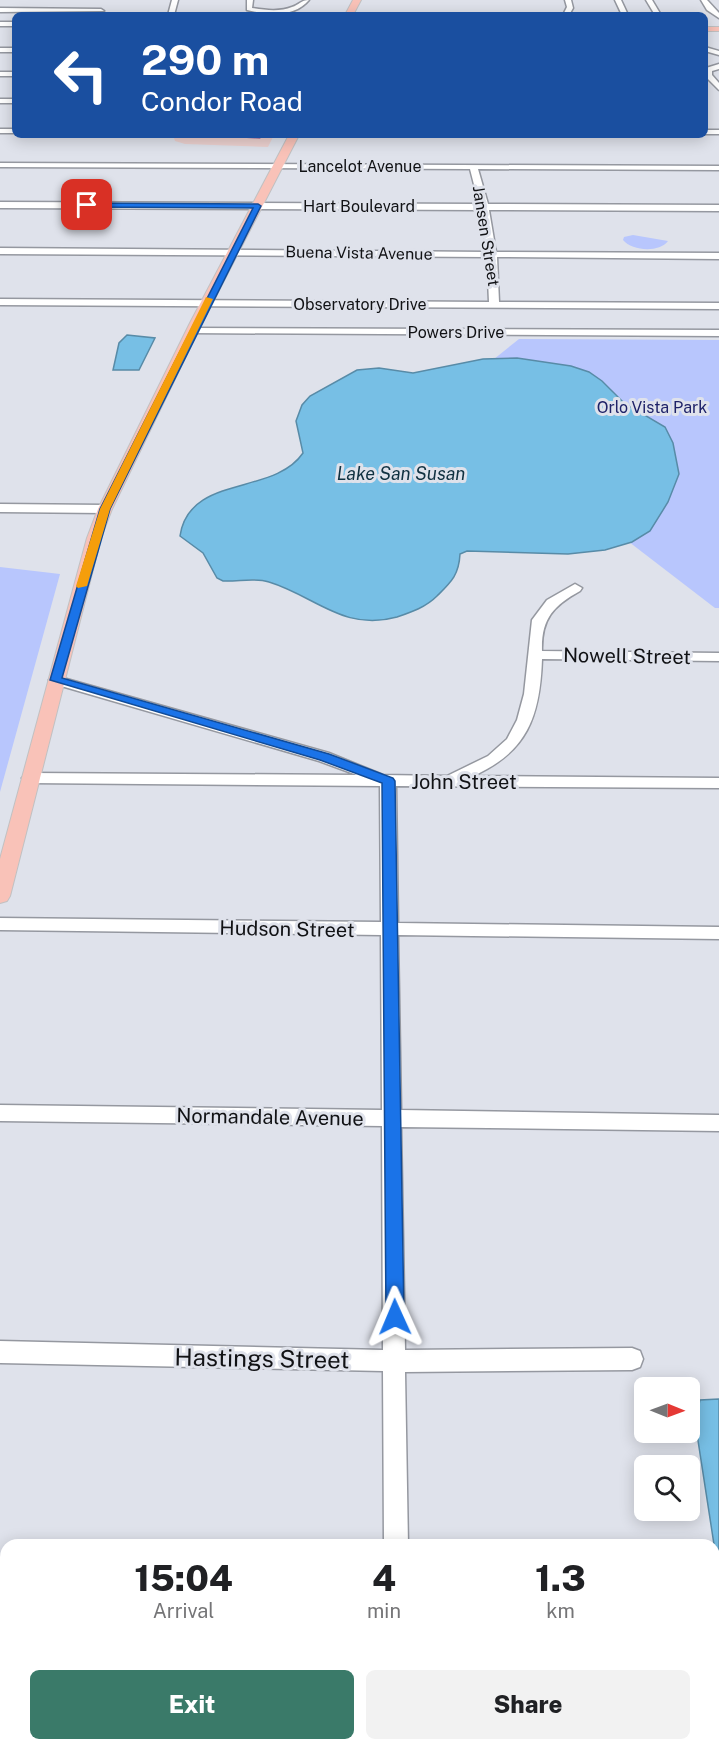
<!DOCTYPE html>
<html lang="en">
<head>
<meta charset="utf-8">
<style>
	:root { --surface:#fff; --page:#f2f2f2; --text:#202124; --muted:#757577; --accent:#3a7a69 }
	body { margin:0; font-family:"Public Sans",sans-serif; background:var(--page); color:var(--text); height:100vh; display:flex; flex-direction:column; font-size:22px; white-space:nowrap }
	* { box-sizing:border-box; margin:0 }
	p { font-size:20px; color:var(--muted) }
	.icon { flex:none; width:33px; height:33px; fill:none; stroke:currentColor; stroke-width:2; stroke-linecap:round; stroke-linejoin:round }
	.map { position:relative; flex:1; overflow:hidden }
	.sheet { position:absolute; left:0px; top:1539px; width:720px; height:212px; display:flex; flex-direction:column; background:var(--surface); border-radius:18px 18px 0 0; box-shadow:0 3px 15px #0003 }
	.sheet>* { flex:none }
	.banner { position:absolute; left:12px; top:12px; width:696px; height:126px; border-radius:9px; box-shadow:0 3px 15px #0003; background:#1a4fa0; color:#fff; overflow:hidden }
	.needle { width:39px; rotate:91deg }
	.fabs { position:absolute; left:634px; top:1377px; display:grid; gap:12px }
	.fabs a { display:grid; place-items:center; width:66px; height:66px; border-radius:9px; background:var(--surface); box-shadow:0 3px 15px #0003; font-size:30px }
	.pin { position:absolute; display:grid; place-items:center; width:51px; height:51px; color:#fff; margin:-26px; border-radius:12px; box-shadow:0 3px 9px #0006 }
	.me { position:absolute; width:66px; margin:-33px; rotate:359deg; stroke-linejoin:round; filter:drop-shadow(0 0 4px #0008) }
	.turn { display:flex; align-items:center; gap:21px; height:126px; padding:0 30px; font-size:27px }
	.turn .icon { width:78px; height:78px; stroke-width:2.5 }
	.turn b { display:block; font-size:42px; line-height:51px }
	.eta { display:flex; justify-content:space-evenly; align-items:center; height:102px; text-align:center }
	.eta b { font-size:36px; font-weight:800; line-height:42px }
	.cta { display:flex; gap:12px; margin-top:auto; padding:12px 30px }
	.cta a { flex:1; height:69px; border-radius:9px; background:var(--accent); color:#fff; font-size:24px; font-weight:800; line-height:69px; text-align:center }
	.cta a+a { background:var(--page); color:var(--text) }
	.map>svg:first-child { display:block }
	.commercial { fill:#ecd1cf }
	.green { fill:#b8c6fd }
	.water { fill:#77bfe5; stroke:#588ba7; stroke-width:1.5 }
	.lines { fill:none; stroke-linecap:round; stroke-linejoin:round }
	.minor-casing { stroke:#9598a0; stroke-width:3 }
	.major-casing { stroke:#c1c1c2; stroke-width:2 }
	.minor { fill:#fff; fill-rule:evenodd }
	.major { fill:#f9c2b8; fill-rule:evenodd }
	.wall { fill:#b483a9 }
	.route { fill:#1a73e8; stroke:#114b97; stroke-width:1.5 }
	.slow { fill:#f59e0b }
	.labels { text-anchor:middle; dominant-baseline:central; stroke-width:6; stroke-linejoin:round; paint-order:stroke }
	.far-street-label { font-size:16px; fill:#111215; stroke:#dfe2eb }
	.far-park-label { font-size:16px; fill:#1e2268; stroke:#dfe2eb }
	.far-water-label { font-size:18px; font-style:italic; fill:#103141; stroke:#dfe2eb }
	.street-label { font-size:20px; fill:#111215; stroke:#dfe2eb }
	.near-street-label { font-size:24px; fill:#111215; stroke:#dfe2eb }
</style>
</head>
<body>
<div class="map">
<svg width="719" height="1750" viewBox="0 0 719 1750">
	<rect width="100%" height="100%" fill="#dfe2eb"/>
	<polygon class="commercial" points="173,135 274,135 268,147 185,144 175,141"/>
	<g class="green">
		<path d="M 633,235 L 668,241 C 659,253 632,251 623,240 L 624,237 Z"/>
		<polygon points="519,339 719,340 719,608 715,608 577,502 474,375"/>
		<polygon points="0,567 60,574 0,792"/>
	</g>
	<g class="water">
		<polygon points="127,335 155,338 139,370 113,370 119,343"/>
		<path d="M 517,358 L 571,366 L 589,372 L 602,381 L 624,403 L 665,427 L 673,443 L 679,474 L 668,502 L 650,531 L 632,542 L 605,550 L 568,554 L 467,551 L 460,554 C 459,575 451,582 437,596 C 426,607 412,612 397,617 C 344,632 315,596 269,582 C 254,577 238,582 223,581 L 217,578 L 203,553 L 180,536 C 189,474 274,496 303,453 L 296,421 L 302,405 L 310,396 L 357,370 L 379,368 L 413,373 L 483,359 Z"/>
		<polygon points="719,1399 719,1577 695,1421 700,1400"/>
	</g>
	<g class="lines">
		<defs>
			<g id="minor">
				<polygon points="172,0 178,0 174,15 168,15"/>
				<path d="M 247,0 L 253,0 L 252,8 C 265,10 280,12 292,7 C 299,5 301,0 309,0 C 294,18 267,15 247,10 Z"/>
				<polygon points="565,0 571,0 573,8 569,15 563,15 567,7"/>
				<polygon points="615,0 621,0 628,15 622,15"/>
				<polygon points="646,0 652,0 661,15 655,15"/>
				<polygon points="701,0 707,0 719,13 719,18 707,10"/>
				<polygon points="0,8 101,9 104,11 0,12"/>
				<rect x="0" y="22" width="15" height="4"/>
				<polygon points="705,47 719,51 719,55 705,51"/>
				<rect x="0" y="48" width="15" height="4"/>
				<polygon points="719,64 719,69 712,71 712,75 719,83 719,90 705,76 706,68"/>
				<rect x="0" y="72" width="15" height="4"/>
				<rect x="0" y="99" width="15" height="4"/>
				<rect x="0" y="129" width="15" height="4"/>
				<rect x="705" y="130" width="14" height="4"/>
				<polygon points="0,163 719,166 719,170 478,169 488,204 719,205 719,211 489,210 496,252 719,253 719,259 497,257 499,302 719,303 719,309 0,305 0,299 489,302 487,257 0,254 0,248 487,252 480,210 0,208 0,202 479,204 470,169 0,167"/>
				<polygon points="193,328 719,330 719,336 189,333 188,331"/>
				<polygon points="0,504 105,505 111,509 105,513 0,512"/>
				<path d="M 575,584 L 582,588 L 580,591 C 553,606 541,619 542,651 L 719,653 L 719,661 L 542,659 C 540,717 527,752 473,776 L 719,778 L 719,788 L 396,786 L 398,923 L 719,927 L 719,939 L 398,935 L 401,1110 L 719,1115 L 719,1131 L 401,1127 L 405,1350 L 632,1348 L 640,1351 L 643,1359 L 640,1367 L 632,1370 L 405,1372 L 408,1545 L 384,1545 L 383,1371 L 0,1363 L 0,1341 L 383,1350 L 382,1126 L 0,1121 L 0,1105 L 382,1110 L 381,935 L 0,930 L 0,918 L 381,922 L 380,786 L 30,783 L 22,778 L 30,773 L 357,775 L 319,761 L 51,683 L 49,680 L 56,676 L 329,753 L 383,775 L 447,776 L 488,756 L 507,739 L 517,720 L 524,694 L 532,620 L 547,600 Z"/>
			</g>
			<g id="major">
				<polygon points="353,0 361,0 353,15 345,15"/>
				<rect x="705" y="27" width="14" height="4"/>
				<polygon points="289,135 299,135 202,323 112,509 101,538 10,896 7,901 0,903 0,859 87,538 98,509 190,323"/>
				<rect x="0" y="1668" width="6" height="30"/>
				<rect x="714" y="1675" width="5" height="30"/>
				<polygon points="0,1732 6,1732 6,1744 134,1744 137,1750 0,1750"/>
			</g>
		</defs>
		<use href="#minor" class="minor-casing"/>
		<use href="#major" class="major-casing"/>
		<use href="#minor" class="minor"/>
		<use href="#major" class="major"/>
	</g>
	<polygon class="wall" points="209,135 263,135 260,139"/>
	<polygon class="route" points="87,203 258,204 261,206 110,509 62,678 329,754 393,778 395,781 404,1317 401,1323 395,1325 389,1323 386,1317 382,783 320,760 50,680 100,509 253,208 85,207"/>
	<polygon class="slow" points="206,297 213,299 110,509 87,586 78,588 76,586 100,509"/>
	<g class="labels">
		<g class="far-street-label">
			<text x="360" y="166">Lancelot Avenue</text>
			<text x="359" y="206">Hart Boulevard</text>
			<text transform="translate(486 236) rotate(81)">Jansen Street</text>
			<text transform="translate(359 253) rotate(1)">Buena Vista Avenue</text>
			<text x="360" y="304">Observatory Drive</text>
			<text x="456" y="332">Powers Drive</text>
		</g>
		<g class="far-park-label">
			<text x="652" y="407">Orlo Vista Park</text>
		</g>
		<g class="far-water-label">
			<text x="401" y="473">Lake San Susan</text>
		</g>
		<g class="street-label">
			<text transform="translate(627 656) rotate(1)">Nowell Street</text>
			<text x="464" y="782">John Street</text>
			<text transform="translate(287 929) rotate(1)">Hudson Street</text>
			<text transform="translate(270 1117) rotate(1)">Normandale Avenue</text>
		</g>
		<g class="near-street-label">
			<text transform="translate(262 1358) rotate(1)">Hastings Street</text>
		</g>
	</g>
</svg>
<div class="fabs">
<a><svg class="needle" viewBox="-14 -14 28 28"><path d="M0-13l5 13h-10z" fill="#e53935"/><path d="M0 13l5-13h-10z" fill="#757577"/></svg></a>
<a><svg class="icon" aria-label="search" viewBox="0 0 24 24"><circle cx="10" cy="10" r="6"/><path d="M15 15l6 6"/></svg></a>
</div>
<div class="pin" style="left:87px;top:205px;background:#d93025"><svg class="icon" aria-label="arrive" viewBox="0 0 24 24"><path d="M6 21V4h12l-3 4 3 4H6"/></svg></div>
<svg class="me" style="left:395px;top:1317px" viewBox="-20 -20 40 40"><path d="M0-17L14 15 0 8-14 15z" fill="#1a73e8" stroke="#fff" stroke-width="4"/></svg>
<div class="banner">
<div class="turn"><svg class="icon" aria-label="left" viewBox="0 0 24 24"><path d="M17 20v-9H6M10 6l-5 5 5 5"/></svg><div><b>290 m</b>Condor Road</div></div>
</div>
<section class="sheet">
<div class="eta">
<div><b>15:04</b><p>Arrival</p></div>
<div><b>4</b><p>min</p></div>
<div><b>1.3</b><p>km</p></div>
</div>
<div class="cta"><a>Exit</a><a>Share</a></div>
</section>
</div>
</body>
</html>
